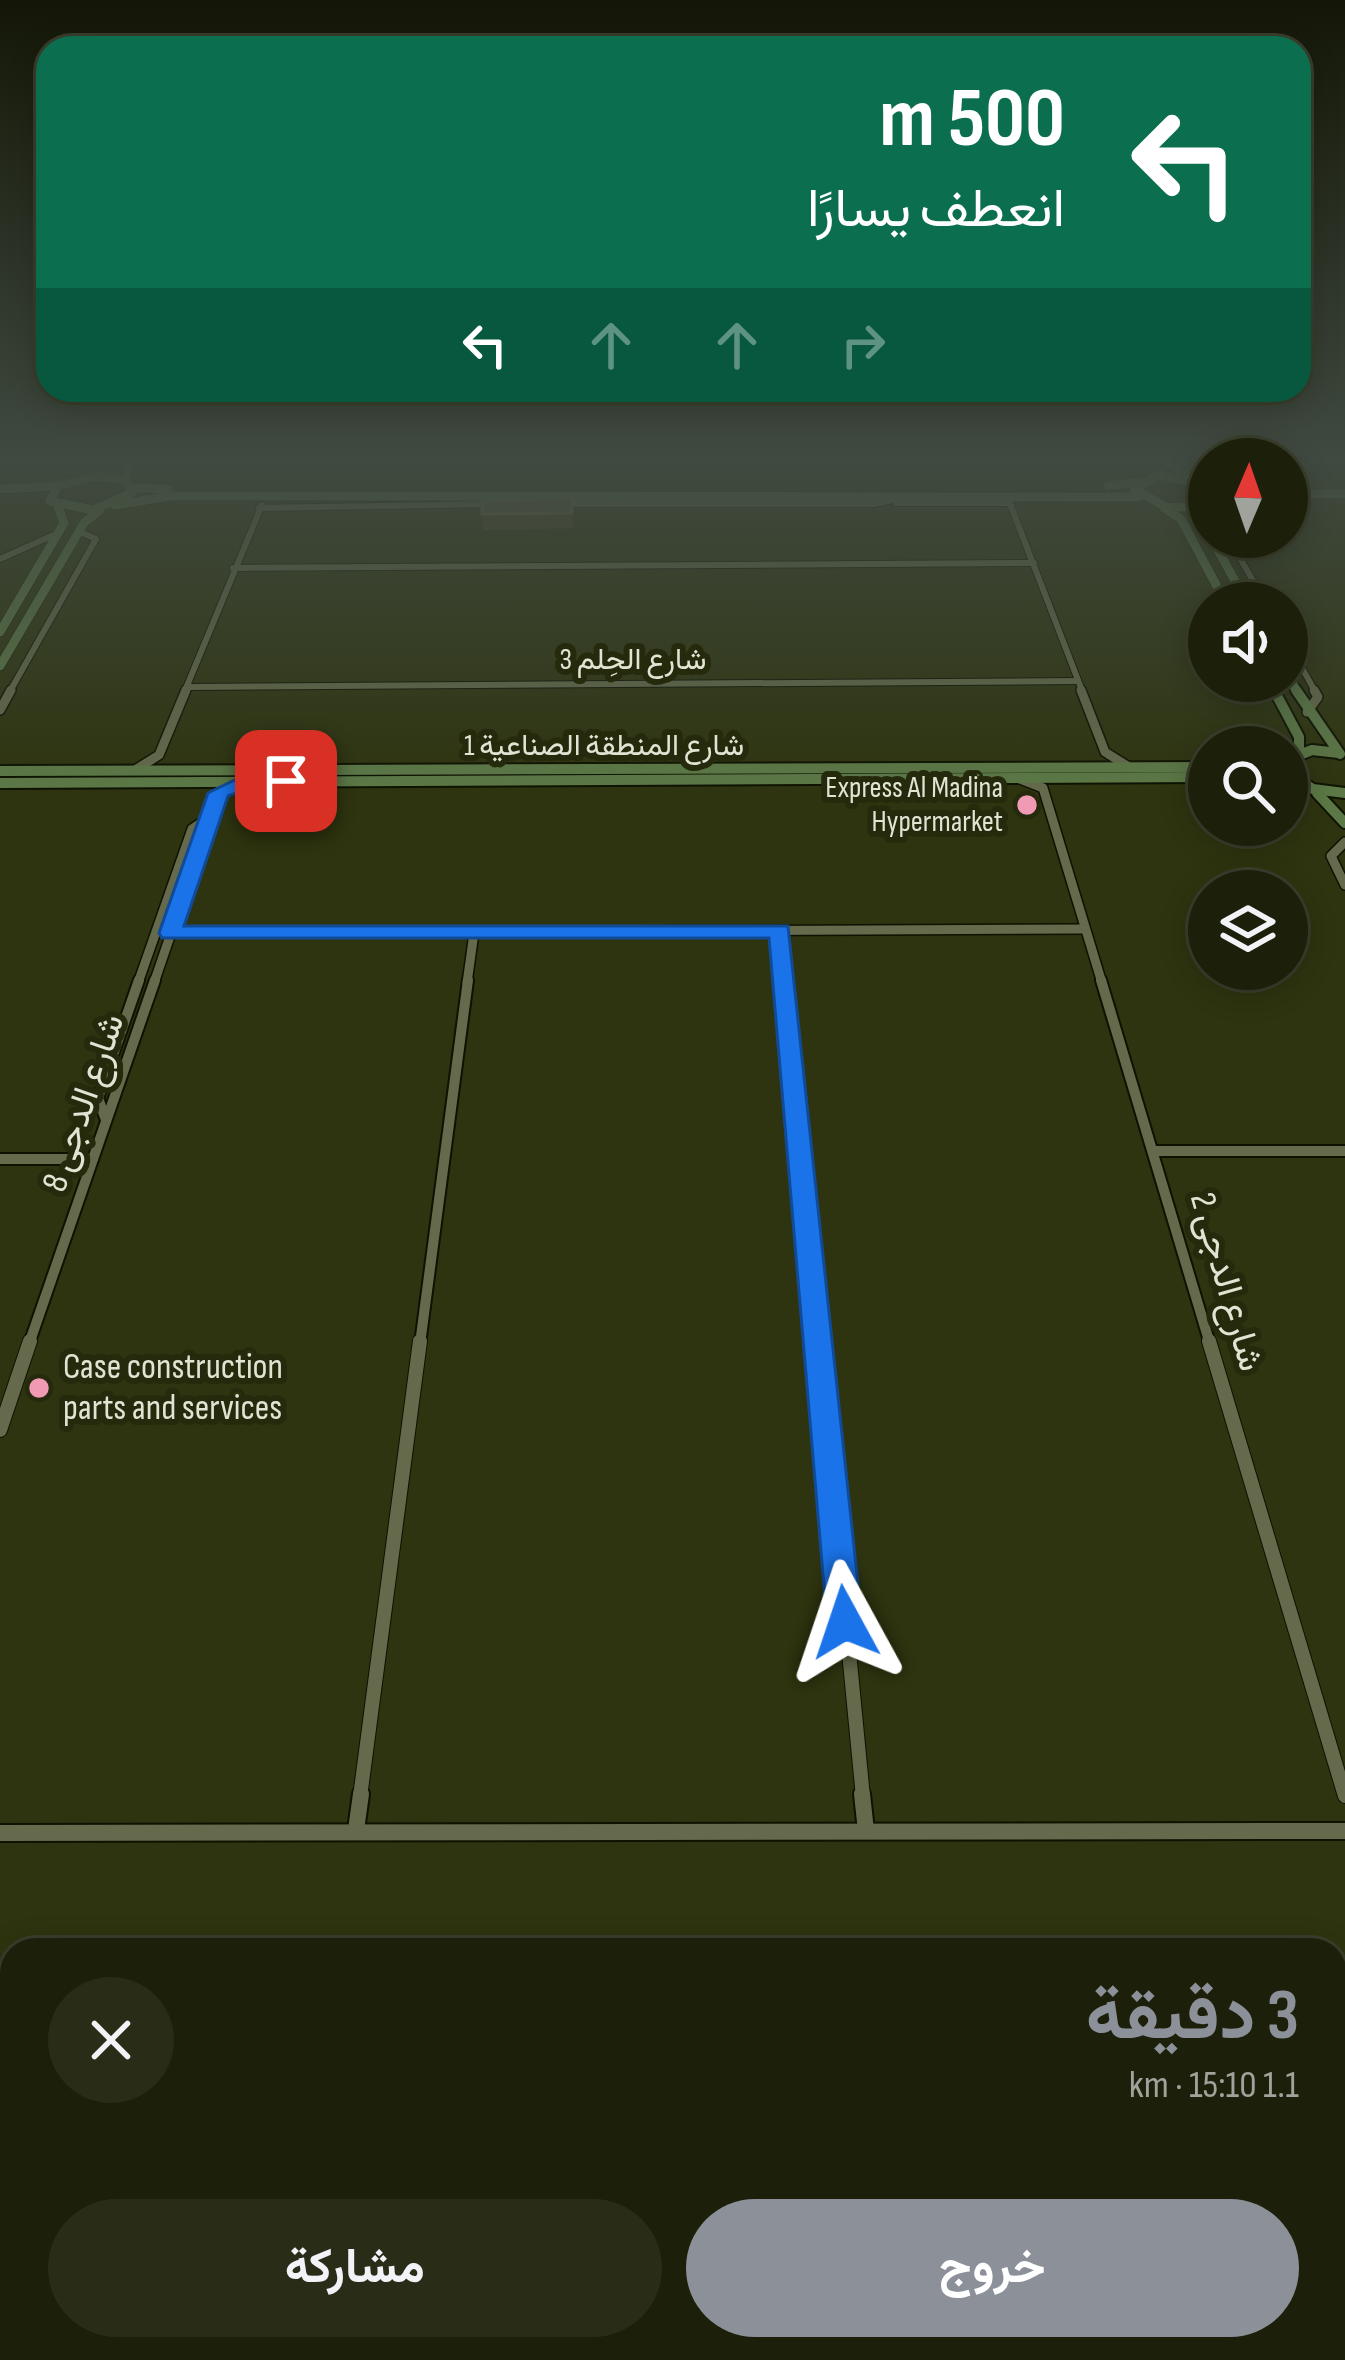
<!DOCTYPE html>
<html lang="ar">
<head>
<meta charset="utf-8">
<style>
	:root { --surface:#1c200a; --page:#292d18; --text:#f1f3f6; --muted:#a0a39c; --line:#3a3e2b; --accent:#8c9099 }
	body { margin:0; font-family:"Sofia Sans Condensed",Vazirmatn,sans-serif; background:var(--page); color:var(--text); direction:rtl; height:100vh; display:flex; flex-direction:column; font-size:45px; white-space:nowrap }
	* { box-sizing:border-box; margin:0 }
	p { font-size:39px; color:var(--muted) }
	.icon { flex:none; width:66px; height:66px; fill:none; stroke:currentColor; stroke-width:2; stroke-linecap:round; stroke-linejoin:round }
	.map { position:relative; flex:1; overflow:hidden; direction:ltr }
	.side { position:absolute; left:0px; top:1938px; width:1347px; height:423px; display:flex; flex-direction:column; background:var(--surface); border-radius:36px 36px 0 0; box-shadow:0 6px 30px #0003,0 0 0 3px var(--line); direction:rtl }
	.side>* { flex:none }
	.guide { position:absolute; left:36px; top:36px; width:1275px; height:366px; border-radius:36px; box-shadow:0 6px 30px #0003,0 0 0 3px var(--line); direction:rtl; background:#0b6e4f; color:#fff; overflow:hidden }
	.needle { width:78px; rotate:2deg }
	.fabs { position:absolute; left:1188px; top:438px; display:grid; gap:24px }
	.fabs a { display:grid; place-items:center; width:120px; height:120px; border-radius:50%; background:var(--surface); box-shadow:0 6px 30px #0003,0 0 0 3px var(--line); font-size:60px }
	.pin { position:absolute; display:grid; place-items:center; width:102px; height:102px; color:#fff; margin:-51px; border-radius:24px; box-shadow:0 6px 18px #0006 }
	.me { position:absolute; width:132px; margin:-66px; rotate:355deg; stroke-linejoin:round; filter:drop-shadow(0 0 9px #0008) }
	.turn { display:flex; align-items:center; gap:42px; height:252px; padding:0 48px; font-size:54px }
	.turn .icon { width:156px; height:156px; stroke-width:2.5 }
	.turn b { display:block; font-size:84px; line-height:102px }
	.lanes { display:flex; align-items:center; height:114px; padding:0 48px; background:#0003; justify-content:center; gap:60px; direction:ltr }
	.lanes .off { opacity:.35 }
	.round { display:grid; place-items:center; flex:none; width:126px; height:126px; border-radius:63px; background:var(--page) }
	.head { display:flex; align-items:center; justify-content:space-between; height:204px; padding:0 48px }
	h1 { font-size:72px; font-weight:700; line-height:90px; color:var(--accent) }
	.primary-button { display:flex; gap:24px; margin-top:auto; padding:24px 48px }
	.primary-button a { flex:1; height:138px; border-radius:72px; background:var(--accent); color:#fff; font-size:48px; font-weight:700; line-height:138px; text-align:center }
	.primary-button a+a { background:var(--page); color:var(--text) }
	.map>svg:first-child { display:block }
	.built { fill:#2e340f; fill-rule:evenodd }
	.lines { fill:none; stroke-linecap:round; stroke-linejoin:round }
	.street-far4-casing { stroke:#0e1200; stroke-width:8 }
	.street-far3-casing { stroke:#0e1200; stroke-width:12 }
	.street-far2-casing { stroke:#0e1200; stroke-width:14 }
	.street-far1-casing { stroke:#0e1200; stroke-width:16 }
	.street-casing { stroke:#0e1200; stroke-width:20 }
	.secondary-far1-casing { stroke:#0e1200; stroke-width:10 }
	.secondary-casing { stroke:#0e1200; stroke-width:14 }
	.street-far4 { stroke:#646a4b; stroke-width:6 }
	.street-far3 { stroke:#646a4b; stroke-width:9 }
	.street-far2 { stroke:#646a4b; stroke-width:10 }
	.street-far1 { stroke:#646a4b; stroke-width:14 }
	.street { stroke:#646a4b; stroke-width:16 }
	.secondary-far1 { stroke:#5c7846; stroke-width:9 }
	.secondary { stroke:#5c7846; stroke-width:10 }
	.wall { fill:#4c4428 }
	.building { fill:#5c553a; stroke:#716c52; stroke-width:3 }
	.route { fill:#1a73e8; stroke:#114b97; stroke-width:3 }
	.poi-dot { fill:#f09ab4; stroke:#252a0d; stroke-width:4.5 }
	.labels { text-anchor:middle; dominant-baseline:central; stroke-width:12; stroke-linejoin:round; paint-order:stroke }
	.far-street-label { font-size:30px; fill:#e0e4d3; stroke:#252a0d }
	.far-poi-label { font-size:30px; fill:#e0e4d3; stroke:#252a0d; text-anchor:end }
	.street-label { font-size:36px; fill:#e0e4d3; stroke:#252a0d }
	.poi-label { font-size:36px; fill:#e0e4d3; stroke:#252a0d; text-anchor:start }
</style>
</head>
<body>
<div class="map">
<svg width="1345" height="2360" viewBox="0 0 1345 2360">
	<rect width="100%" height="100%" fill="#252a0d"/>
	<path class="built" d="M 0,460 L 1209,460 L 1209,537 L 1287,537 L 1287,460 L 1345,460 L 1345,2360 L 0,2360 ZM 1209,603 L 1287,603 L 1287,681 L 1209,681 ZM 1209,747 L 1287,747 L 1287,825 L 1209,825 ZM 1209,891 L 1287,891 L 1287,969 L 1209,969 ZM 12,1950 L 1335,1950 L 1335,2349 L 12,2349 Z"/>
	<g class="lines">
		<defs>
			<g id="street-far4">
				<polyline points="1009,501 1083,693"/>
				<polyline points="896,503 1010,503"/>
				<polyline points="562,504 874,504 908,496"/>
				<polyline points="259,508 495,504"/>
				<polyline points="1213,541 1237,553 1266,603"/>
				<polyline points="0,559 58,533"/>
				<polyline points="233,568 1034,563"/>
				<polyline points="1287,641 1316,693"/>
				<polyline points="188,687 1078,681"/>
				<polyline points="9,693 96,539 78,531"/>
				<polyline points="184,693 262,505"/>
			</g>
			<g id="street-far3">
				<polyline points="1081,690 1105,752 1129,767"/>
				<polyline points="0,710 11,690"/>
				<polyline points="1307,712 1318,697 1314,690"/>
				<polyline points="135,770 159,755 186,690"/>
				<polyline points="1020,779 1043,788 1102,983"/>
				<polyline points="1345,842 1331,856 1345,885"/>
				<polyline points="780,931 785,983"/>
				<polyline points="170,933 1084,929"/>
				<polyline points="138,983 192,829 211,816"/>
				<polyline points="154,983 219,793 241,782"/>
				<polyline points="467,983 474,933"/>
			</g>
			<g id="street-far2">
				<polyline points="785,980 820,1344"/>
				<polyline points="1101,980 1210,1344"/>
				<polyline points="106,1120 98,1098 139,980"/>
				<polyline points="1156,1151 1345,1151"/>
				<polyline points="0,1159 93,1159"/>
				<polyline points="29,1344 155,980"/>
				<polyline points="420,1344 468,980"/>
			</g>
			<g id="street-far1">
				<polyline points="819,1341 863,1797"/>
				<polyline points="1209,1341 1345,1796"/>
				<polyline points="0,1430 30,1341"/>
				<polyline points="360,1797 420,1341"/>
			</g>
			<g id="street">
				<polyline points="862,1794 866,1831"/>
				<polyline points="356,1830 361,1794"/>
				<polyline points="0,1833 1345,1831"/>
			</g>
			<g id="secondary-far1">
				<polyline points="1166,460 1188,476"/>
				<polygon points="96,476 125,480 133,492 93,510 50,501 58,486"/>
				<polyline points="125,480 131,460"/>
				<polyline points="1209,485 1159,475 1134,489 1168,508 1209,505"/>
				<polyline points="1108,486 1138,482"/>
				<polyline points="134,488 168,489"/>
				<polyline points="0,489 58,486"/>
				<polyline points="1287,494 1345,494"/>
				<polyline points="115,505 171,496 1139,497"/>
				<polyline points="1209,505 1201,519 1209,534"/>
				<polyline points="1164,508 1181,519 1226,603"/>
				<polyline points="1211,537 1247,603"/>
				<polyline points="0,632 64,523 58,506"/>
				<polyline points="0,666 84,523 100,510"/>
				<polyline points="1287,675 1298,693"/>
				<polyline points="1269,681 1276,693"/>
			</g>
			<g id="secondary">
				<polyline points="1274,690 1299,737 1299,752"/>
				<polyline points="1296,690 1340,754"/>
				<polyline points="1287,760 1312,750 1339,753"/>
				<polyline points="0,771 1209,767"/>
				<polyline points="1287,773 1313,789 1345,793"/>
				<polyline points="0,783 1209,777"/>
				<polyline points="1317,793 1345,823"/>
			</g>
		</defs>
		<use href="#street-far4" class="street-far4-casing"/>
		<use href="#street-far3" class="street-far3-casing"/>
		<use href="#street-far2" class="street-far2-casing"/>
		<use href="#street-far1" class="street-far1-casing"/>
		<use href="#street" class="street-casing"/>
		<use href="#secondary-far1" class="secondary-far1-casing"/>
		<use href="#secondary" class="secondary-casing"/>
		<use href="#street-far4" class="street-far4"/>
		<use href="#street-far3" class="street-far3"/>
		<use href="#street-far2" class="street-far2"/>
		<use href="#street-far1" class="street-far1"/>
		<use href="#street" class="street"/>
		<use href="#secondary-far1" class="secondary-far1"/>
		<use href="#secondary" class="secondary"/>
	</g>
	<polygon class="wall" points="572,499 573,528 483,530 482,514"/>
	<polygon class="building" points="572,499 572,513 482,514 483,501"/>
	<linearGradient id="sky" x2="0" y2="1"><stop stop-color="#141707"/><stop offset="0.58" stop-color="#404a40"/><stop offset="1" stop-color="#404a40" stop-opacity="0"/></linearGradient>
	<rect width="1345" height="791" fill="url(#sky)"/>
	<path class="route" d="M 245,775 L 286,775 L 296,781 C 279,793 249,787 228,796 L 184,926 L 788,926 L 862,1622 L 857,1633 L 845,1637 L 833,1633 L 827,1622 L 769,938 L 162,938 L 159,933 L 208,793 Z"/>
	<g class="poi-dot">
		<circle cx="1027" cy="805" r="12"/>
		<circle cx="39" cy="1388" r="12"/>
	</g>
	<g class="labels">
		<g class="far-street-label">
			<text x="633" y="660">شارع الحِلم 3</text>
			<text x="604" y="746">شارع المنطقة الصناعية 1</text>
		</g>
		<g class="far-poi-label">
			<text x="1003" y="788">Express Al Madina<tspan x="1003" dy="34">Hypermarket</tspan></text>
		</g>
		<g class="street-label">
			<text transform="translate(84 1103) rotate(-71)">شارع الدجى 8</text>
			<text transform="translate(1226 1282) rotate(74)">شارع الدجى 2</text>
		</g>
		<g class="poi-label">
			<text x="63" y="1367">Case construction<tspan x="63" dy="41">parts and services</tspan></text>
		</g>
	</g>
</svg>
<div class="fabs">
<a><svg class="needle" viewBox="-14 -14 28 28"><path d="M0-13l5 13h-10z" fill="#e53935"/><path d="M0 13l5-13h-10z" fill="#a0a39c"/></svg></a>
<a><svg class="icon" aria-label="sound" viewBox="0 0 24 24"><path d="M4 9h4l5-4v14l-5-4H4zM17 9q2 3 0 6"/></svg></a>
<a><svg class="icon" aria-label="search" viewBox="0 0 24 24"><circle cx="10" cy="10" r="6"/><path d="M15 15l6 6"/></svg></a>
<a><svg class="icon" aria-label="layers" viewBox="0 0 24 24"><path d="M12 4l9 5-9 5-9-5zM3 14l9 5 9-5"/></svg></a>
</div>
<div class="pin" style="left:286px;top:781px;background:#d93025"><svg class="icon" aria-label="arrive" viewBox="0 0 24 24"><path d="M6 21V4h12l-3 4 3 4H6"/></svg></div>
<svg class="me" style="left:845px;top:1622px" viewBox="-20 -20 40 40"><path d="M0-17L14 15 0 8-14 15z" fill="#1a73e8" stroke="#fff" stroke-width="4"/></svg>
<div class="guide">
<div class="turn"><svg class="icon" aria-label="left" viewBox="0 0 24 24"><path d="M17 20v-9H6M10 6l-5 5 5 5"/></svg><div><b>500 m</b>انعطف يسارًا</div></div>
<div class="lanes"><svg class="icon" aria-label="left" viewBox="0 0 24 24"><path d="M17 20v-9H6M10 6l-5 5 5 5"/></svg><svg class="icon off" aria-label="ahead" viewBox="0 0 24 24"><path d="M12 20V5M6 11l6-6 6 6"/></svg><svg class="icon off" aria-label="ahead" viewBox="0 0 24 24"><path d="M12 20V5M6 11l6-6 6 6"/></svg><svg class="icon off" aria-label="right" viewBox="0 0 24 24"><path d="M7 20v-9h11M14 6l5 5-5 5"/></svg></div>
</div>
<section class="side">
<div class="head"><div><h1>3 دقيقة</h1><p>1.1 km · 15:10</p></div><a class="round"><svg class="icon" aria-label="close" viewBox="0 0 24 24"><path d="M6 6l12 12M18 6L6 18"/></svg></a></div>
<div class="primary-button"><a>خروج</a><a>مشاركة</a></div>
</section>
</div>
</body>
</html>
